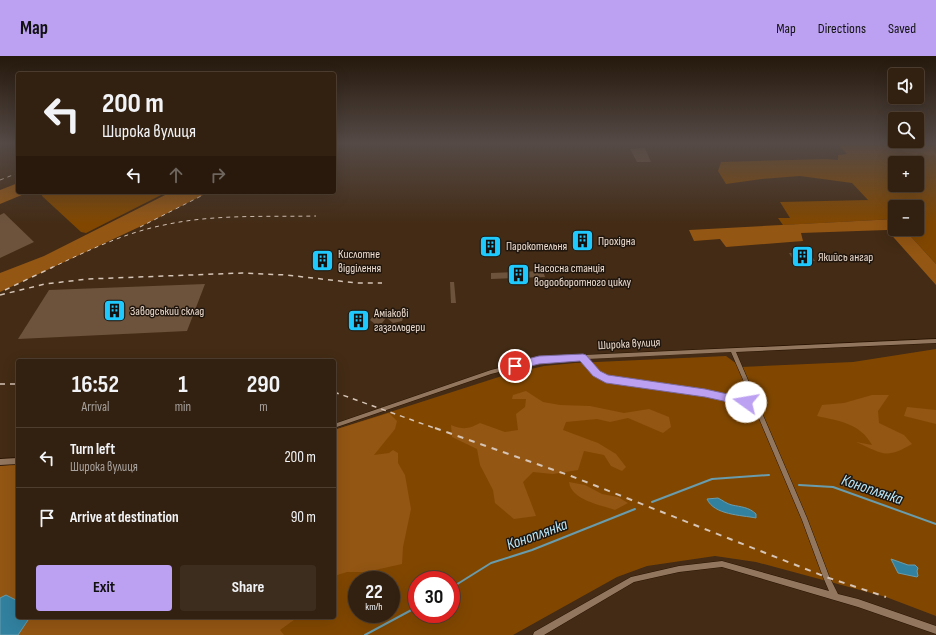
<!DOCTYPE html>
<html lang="en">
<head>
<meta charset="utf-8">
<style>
	:root { --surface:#322010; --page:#3d2d1e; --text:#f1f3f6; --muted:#a8a39f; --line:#4d3e30; --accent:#bca0f2 }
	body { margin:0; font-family:"Sofia Sans Condensed",sans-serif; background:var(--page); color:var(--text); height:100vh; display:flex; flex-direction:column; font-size:15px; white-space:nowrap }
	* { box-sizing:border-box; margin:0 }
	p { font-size:13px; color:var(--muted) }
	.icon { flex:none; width:22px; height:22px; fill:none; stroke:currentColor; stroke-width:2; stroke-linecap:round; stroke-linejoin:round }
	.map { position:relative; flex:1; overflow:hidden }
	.details { position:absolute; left:16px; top:303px; width:320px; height:260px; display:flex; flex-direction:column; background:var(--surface); border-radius:4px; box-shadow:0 4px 16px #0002,0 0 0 1px var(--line) }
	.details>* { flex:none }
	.hud { position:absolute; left:16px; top:16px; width:320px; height:122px; border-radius:4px; box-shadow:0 4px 16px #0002,0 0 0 1px var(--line); background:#322010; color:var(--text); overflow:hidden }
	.fabs { position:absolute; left:888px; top:12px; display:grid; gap:8px }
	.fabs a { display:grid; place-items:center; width:36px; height:36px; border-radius:4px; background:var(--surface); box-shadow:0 4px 16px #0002,0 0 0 1px var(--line); font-size:20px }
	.speed { position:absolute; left:348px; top:515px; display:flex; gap:8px; font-size:20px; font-weight:700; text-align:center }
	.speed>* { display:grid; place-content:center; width:52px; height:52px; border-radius:50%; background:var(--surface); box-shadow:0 4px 16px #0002,0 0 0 1px var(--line); line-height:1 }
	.speed small { font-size:10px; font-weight:400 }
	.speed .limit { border:6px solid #d22; background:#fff; color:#111 }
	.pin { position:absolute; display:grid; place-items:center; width:34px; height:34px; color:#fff; margin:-17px; border:2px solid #fff; border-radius:50%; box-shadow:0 1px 4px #0007 }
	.me { position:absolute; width:44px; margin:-22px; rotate:283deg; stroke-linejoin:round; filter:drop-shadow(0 0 3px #0008) }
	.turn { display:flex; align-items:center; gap:14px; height:84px; padding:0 20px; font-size:18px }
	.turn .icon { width:52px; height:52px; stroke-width:2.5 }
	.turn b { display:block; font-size:28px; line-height:34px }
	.lanes { display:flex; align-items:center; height:38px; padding:0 20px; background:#0003; justify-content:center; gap:20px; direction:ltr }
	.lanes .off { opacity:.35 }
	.eta { display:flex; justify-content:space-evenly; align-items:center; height:68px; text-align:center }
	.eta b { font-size:24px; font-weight:700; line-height:28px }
	.button { display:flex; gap:8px; margin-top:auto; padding:8px 20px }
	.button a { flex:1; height:46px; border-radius:4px; background:var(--accent); color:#111; font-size:16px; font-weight:700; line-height:46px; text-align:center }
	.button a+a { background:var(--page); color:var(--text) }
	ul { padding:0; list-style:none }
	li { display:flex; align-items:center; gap:12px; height:60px; padding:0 20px; border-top:1px solid var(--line) }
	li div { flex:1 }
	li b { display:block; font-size:15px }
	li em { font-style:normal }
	header { display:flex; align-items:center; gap:24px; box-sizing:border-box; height:56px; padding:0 20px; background:var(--accent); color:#111 }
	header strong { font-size:19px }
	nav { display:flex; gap:22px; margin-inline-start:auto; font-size:14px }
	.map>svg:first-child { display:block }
	.green { fill:#814700; fill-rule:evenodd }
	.forest { fill:#935613 }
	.water { fill:#31819f; stroke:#699cad }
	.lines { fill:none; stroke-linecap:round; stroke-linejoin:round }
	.stream { stroke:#699cad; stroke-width:2 }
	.building { fill:#6d533c }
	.minor-casing { stroke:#291300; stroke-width:1 }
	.minor { fill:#92765e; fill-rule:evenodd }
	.rail-far2 { stroke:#d6c4b6; stroke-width:1; stroke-dasharray:4 4; stroke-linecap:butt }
	.rail-far1 { stroke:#d6c4b6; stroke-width:1.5; stroke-dasharray:5 5; stroke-linecap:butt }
	.rail { stroke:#d6c4b6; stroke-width:2; stroke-dasharray:6 6; stroke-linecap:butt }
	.route { fill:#bca0f2; stroke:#7a689d }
	.labels { text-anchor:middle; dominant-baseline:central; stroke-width:3; stroke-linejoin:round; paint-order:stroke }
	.poi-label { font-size:12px; fill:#ecdccf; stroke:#21160d; text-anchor:start }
	.street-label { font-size:12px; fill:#ecdccf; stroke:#21160d }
	.near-water-label { font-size:16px; font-style:italic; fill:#b6e6fa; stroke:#21160d }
</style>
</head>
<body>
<header>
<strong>Map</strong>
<nav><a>Map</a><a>Directions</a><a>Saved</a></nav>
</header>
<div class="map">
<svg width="936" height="579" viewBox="0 0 936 579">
	<rect width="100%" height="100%" fill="#432b15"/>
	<g class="green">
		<path d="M 837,87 L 936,87 L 936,208 L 904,173 L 917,173 L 917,151 L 895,151 L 895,163 L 783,169 L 778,162 L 790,162 L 780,146 L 868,144 L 852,127 L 800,120 L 762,123 L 726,128 L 718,115 L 721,106 L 826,103 L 838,104 L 838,99 L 847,98 ZM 895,107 L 917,107 L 917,129 L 895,129 Z"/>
		<polygon points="43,136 167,136 86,177 81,176 42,140"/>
		<path d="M 936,293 L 936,560 L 886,541 L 756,506 L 715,500 L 647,510 L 617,521 L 513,579 L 0,579 L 0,410 L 18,409 L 18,561 L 334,561 L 334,374 L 505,319 L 544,310 L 575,307 L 726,300 L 741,311 L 853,306 ZM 357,524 L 391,524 L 391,558 L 357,558 ZM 417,524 L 451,524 L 451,558 L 417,558 Z"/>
	</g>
	<g class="forest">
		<path d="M 895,87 C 908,87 930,84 936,99 L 930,100 L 919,96 L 917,99 L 906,97 Z"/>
		<polygon points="18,127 18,136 29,136 0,148 0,134"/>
		<polygon points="171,136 204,136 205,138 152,165 0,236 0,217 44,200"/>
		<polygon points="895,163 895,173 904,173 936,208 936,229 887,174 801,177 803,185 726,191 720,183 694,185 689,174"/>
		<path d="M 526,335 L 543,346 L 560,349 L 590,350 L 624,357 L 649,353 L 669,361 L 671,371 L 663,377 L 628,362 L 610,366 L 597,363 L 566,366 L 563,374 L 598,387 L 616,398 L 626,411 L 622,415 L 611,410 L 604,399 L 584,395 L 578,414 L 553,418 L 533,416 L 523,426 L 536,460 L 514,463 L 495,447 L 493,434 L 480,409 L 477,393 L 452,381 L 451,369 C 464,374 468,373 480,367 L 505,376 L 518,374 L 516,358 L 525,351 L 526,343 L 512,343 L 513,339 Z"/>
		<path d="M 872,339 L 889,339 L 878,355 L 879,367 L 904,379 L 912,388 C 885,404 882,397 856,386 L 872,389 C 860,367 839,365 817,360 L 822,349 L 844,347 Z"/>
		<polygon points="907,351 936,354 936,368 904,360"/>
		<polygon points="389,357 397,365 395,373 374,399 389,397 393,394 398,397 398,407 405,419 411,453 403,491 402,508 366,516 347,516 334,520 334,374"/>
		<polygon points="18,409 18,545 6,539 0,542 0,410"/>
		<path d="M 569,426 L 585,429 L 602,438 L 618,441 L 628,447 L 615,454 C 601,449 571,444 569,426 Z"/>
		<polygon points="30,561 298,561 280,574 284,579 18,579"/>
	</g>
	<g class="water">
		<path d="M 718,442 C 722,444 727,448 732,449 C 741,451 749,451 756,458 L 756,462 C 741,459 714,459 707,443 Z"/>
		<polygon points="891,503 908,509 915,509 918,512 917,515 918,520 917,521 898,517"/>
		<polygon points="6,539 18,545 18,561 30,561 18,579 0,579 0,542"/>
	</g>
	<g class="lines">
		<g class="stream">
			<polyline points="799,429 833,431 936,468"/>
			<polyline points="652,446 712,423 769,419"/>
			<polyline points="451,532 491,507 532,494 635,453"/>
			<polyline points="365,579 417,551"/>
		</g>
	</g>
	<g class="building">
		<polygon points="645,92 651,106 637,106 630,93"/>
		<polygon points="4,157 34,186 0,202 0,159"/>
		<polygon points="574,179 586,179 589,189 577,190"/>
		<polygon points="500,187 500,192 480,192 480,188"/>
		<polygon points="789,197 810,197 815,205 794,205"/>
		<polygon points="332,200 330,209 313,210 315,201"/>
		<polygon points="543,215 545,221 491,223 491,217"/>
		<polygon points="450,226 454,226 456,247 451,247"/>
		<polygon points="205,228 187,275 18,283 49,234"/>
		<polygon points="394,257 402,259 403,262 402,265 393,267 387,262"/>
		<polygon points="380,258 386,262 382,267 375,268 370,264 374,259"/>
		<polygon points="357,259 363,259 367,263 360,269 353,268 352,263"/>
	</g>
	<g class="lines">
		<defs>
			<g id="minor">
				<path d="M 936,283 L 936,287 L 736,296 L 807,462 L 829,520 L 838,538 L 858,543 L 936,570 L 936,578 L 858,551 L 722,511 L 679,516 L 634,526 L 544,579 L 533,579 L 534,576 L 631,521 L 679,510 L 722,505 L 829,535 L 823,521 L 802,464 L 758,360 L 744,348 L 705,339 L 606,325 L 595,320 L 582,304 L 539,306 L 491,318 L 334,372 L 334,368 L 491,314 L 539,302 L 583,299 ZM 731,296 L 754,349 L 746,344 L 705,335 L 607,321 L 599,316 L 588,303 Z"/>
				<polygon points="18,402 18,408 0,409 0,403"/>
			</g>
		</defs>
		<use href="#minor" class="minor-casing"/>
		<use href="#minor" class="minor"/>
		<g class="rail-far2">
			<polyline points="0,124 18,117"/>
			<polyline points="140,171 209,136"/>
			<path d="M 51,212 C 87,195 124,177 164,169 C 214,158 266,161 316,160"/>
		</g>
		<g class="rail-far1">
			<polyline points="5,234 53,211"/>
			<polyline points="0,239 45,228 88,223 242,217 286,219 357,227 382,227"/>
			<polyline points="0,328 18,328"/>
			<polyline points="334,336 437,373"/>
		</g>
		<polyline class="rail" points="435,372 571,420 826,521 886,541"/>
	</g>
	<linearGradient id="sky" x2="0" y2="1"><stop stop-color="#25180c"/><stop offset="0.52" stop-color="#554a46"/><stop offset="1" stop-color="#554a46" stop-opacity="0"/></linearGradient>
	<rect width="936" height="168" fill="url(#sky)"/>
	<polygon class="route" points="583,298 586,299 600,315 608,319 705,333 746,342 749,343 751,346 749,349 746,350 705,341 606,327 593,320 580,305 539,308 515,314 512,313 510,310 512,307 539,300"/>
	<defs>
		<symbol id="building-square" viewBox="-11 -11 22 22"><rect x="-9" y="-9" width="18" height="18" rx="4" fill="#20c9fd" stroke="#21160d"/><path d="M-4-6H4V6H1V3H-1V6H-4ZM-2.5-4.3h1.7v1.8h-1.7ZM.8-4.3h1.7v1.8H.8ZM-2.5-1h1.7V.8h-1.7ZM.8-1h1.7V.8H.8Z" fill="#111"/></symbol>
	</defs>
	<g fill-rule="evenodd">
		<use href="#building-square" x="570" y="172" width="25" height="25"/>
		<use href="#building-square" x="478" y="178" width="25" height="25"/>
		<use href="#building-square" x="790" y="188" width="25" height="25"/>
		<use href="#building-square" x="310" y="192" width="25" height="25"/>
		<use href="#building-square" x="506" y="206" width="25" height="25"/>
		<use href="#building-square" x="102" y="242" width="25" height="25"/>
		<use href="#building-square" x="346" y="252" width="25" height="25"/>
	</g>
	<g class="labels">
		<g class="poi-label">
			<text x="598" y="185">Прохідна</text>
			<text x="506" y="190">Парокотельня</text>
			<text x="338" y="198">Кислотне<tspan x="338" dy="14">відділення</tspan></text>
			<text x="818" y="201">Якийсь ангар</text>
			<text x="534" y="212">Насосна станція<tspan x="534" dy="14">водооборотного циклу</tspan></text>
			<text x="130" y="255">Заводський склад</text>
			<text x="374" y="257">Аміакові<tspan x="374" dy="14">газгольдери</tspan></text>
		</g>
		<g class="street-label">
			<text transform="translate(629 288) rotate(-3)">Широка вулиця</text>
		</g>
		<g class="near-water-label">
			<text transform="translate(872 434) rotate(19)">Коноплянка</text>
			<text transform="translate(537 479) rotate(-20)">Коноплянка</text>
		</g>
	</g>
</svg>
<div class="fabs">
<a><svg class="icon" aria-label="sound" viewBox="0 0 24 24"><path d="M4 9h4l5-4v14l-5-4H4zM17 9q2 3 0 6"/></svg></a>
<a><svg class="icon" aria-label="search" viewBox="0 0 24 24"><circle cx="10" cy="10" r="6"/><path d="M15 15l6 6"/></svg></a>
<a>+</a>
<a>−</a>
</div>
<div class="speed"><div>22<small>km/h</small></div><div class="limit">30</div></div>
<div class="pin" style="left:515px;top:310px;background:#d93025"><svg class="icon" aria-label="arrive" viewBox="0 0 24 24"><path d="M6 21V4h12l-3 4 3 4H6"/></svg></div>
<svg class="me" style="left:746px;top:346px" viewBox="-20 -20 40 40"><circle r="19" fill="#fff"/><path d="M0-13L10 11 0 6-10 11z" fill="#bca0f2"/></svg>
<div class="hud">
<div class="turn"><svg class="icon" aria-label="left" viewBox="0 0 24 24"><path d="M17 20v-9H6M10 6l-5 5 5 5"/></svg><div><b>200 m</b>Широка вулиця</div></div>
<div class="lanes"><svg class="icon" aria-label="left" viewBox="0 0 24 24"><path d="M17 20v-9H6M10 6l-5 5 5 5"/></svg><svg class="icon off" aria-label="ahead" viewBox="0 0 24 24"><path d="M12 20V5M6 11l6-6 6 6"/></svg><svg class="icon off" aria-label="right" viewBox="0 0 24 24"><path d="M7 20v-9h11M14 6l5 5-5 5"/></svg></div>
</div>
<section class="details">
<div class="eta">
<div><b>16:52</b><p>Arrival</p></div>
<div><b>1</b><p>min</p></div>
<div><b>290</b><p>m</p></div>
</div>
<ul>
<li><svg class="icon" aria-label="left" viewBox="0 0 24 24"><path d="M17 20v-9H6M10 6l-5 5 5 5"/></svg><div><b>Turn left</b><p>Широка вулиця</p></div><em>200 m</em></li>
<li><svg class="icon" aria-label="arrive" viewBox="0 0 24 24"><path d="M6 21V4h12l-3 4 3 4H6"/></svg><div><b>Arrive at destination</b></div><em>90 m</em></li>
</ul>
<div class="button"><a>Exit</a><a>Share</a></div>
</section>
</div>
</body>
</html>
